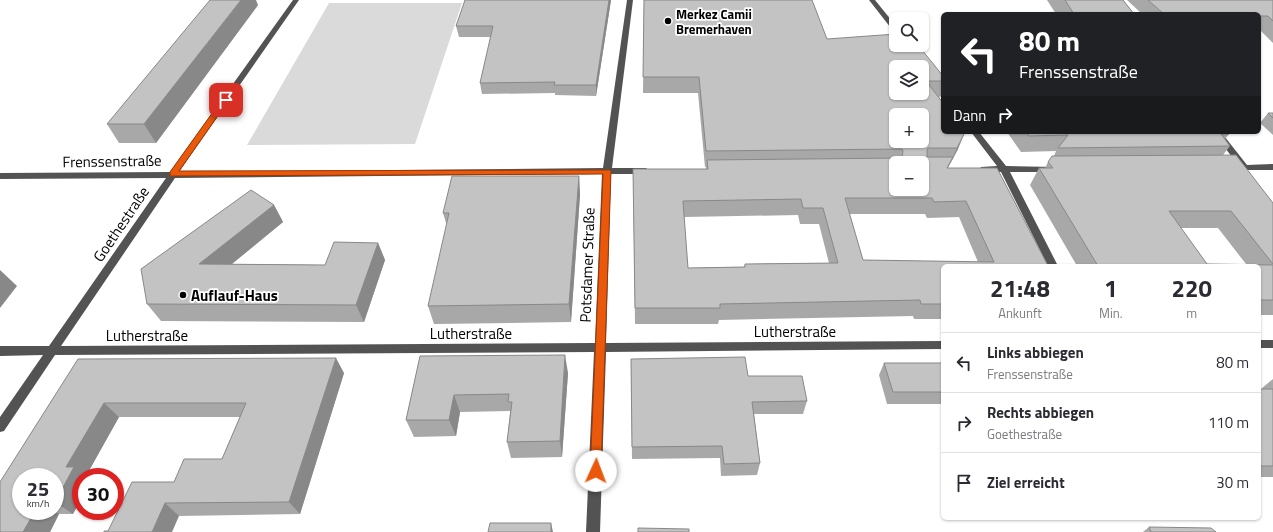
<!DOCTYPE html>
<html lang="de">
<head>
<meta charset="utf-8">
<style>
	:root { --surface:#fff; --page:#f7f7f7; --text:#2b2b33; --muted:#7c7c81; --line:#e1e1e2 }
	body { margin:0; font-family:"Titillium Web",sans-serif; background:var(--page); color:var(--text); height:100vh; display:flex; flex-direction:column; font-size:15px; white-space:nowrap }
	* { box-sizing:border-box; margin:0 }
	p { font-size:13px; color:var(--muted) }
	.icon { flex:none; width:22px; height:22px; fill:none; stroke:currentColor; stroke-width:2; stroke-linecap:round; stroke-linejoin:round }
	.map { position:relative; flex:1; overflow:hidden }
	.side { position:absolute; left:941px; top:264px; width:320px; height:256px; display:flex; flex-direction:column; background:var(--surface); border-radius:6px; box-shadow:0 1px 3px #0004 }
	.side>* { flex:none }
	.hud { position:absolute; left:941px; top:12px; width:320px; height:122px; border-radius:6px; box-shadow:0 1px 3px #0004; background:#202124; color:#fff; overflow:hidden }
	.controls { position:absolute; left:889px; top:12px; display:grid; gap:8px }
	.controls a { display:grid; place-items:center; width:40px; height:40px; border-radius:6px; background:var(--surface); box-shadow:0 1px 3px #0004; font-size:20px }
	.speed { position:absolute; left:12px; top:468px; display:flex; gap:8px; font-size:20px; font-weight:700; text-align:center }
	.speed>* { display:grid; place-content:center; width:52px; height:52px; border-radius:50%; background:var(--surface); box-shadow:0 1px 3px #0004; line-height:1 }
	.speed small { font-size:10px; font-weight:400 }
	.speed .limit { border:6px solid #d22; background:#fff; color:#111 }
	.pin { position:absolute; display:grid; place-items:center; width:34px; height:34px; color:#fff; margin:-17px; border-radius:8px; box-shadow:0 2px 6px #0006 }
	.me { position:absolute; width:44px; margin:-22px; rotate:2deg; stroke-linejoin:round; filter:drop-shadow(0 0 3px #0008) }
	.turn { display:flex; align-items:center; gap:14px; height:84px; padding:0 12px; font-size:18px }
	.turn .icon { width:52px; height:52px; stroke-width:2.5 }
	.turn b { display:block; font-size:28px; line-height:34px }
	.then { display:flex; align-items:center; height:38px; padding:0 12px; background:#0003; gap:8px; font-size:15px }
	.eta { display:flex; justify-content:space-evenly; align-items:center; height:68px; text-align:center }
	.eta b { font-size:24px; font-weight:700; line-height:28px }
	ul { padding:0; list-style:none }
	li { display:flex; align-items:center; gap:12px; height:60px; padding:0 12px; border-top:1px solid var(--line) }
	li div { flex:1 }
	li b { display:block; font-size:15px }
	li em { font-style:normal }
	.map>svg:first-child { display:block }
	.green { fill:#dadada }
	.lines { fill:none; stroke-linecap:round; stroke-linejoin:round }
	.minor { fill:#535353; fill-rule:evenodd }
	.wall { fill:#a8a8a8; fill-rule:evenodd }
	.shaded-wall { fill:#888 }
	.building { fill:#c3c3c3; stroke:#888; fill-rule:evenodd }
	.route { fill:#ea580c; stroke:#983908 }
	.poi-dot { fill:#000; stroke:#fff; stroke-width:1.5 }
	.labels { text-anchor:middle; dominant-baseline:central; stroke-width:3.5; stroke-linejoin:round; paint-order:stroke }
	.far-poi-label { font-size:13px; font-weight:bold; fill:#000; stroke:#fff; text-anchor:start }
	.street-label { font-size:15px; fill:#000; stroke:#fff }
	.poi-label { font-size:15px; font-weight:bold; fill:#000; stroke:#fff; text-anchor:start }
</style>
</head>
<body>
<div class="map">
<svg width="1273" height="532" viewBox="0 0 1273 532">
	<rect width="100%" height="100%" fill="#fff"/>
	<polygon class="green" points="329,3 462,3 415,144 247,145"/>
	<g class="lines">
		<g class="minor">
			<path d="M 293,0 L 299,0 L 179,172 L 603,168 L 627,0 L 633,0 L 612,168 L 646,168 L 650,171 L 646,174 L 611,174 L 606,343 L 943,341 L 943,349 L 606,352 L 600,532 L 586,532 L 594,352 L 55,355 L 4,431 L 0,432 L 0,417 L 43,355 L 0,356 L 0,346 L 49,346 L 166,178 L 0,179 L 0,173 L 170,172 ZM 602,174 L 595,343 L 61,346 L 175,178 Z"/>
			<polygon points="869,0 875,0 896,26 896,33 894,32"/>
			<polygon points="971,132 979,132 1006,166 1055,167 1056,169 1052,172 1010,172 1058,266 1048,266 1001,172 981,171 980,169 981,167 997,166"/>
			<polygon points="1213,132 1221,132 1247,165 1273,164 1273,170 1229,170 1228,168 1229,166 1238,165"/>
			<rect x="1259" y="340" width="14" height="8"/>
		</g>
	</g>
	<g class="wall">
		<polygon points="465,0 611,0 596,96 555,95 555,93 482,94 480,83 491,37 459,37 456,26"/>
		<path d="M 644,0 L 827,39 L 943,76 L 943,96 L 938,97 L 958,149 L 948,168 L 1048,266 L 943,266 L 943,319 L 914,319 L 913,316 L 719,320 L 718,324 L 635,324 L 633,169 L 706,169 L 706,167 L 705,167 L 698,93 L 643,93 ZM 849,214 L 925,214 L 927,218 L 959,217 L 978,262 L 863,260 ZM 798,215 L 800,224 L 819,224 L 829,263 L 745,264 L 744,267 L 688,268 L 684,217 Z"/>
		<polygon points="1047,0 1123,0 1134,14 1056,14"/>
		<polygon points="1127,0 1273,0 1273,43 1259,29 1259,14 1142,14"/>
		<polygon points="258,5 156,143 119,143 107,124"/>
		<polygon points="1268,113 1273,113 1273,135 1260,123"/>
		<path d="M 1007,132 L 1227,132 L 1229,134 L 1225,139 L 1230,146 L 1223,155 L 1273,203 L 1273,315 L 1259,315 L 1259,266 L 1077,266 L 1030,185 L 1039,168 L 1045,168 L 1048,162 L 1054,156 L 1056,151 L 1021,152 ZM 1180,228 L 1218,228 L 1246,264 L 1207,264 Z"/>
		<polygon points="579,176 580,195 571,322 434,324 428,306 447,226 443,213"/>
		<polygon points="274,205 283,222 232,264 325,265 378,243 385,260 364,322 161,321 147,304"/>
		<polygon points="420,356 568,373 562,457 511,458 507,442 510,413 510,411 460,412 456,436 414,437 406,420"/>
		<path d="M 78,359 L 344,373 L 300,514 L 179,516 L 108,531 L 174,482 L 222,459 L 240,417 L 119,417 L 86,476 L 87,477 L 81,477 L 73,514 L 59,514 L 50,532 L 0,532 ZM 55,477 L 55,511 L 21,511 Z"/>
		<polygon points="631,359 748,376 807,401 803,414 754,414 760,463 757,475 721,476 720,458 632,459"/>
		<polygon points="884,363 943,363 943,404 887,404 879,375"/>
		<polygon points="1273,379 1273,477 1259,477 1259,389 1263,389 1262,388"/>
		<polygon points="1149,527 1216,532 1143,532"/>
	</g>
	<g class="shaded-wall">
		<polygon points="241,0 256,0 258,5 156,143 144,124"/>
		<polygon points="609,0 611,0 596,96 596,85"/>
		<polygon points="965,132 958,149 950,164 957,148"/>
		<polygon points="579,176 580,195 571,322 569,304"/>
		<polygon points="274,205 283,222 211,281 199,264"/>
		<polygon points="378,243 385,260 364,322 356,305"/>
		<polygon points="0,270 17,286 0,308"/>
		<polygon points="565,355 568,373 562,457 560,441"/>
		<polygon points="336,358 344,373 300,514 289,502"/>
		<polygon points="454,395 460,412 456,436 449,420"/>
		<polygon points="104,403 119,417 86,476 87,477 81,477 81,500 73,514 55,502 66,467"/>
		<polygon points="165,503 179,516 172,532 152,532"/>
		<polygon points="35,511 55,511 59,514 50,532 23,532"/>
		<polygon points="551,523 553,532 551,532"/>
	</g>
	<g class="building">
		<polygon points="210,0 241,0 144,124 107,124"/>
		<polygon points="465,0 609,0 596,85 554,85 555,82 480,83 493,26 456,26"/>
		<path d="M 644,0 L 812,0 L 827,39 L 896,34 L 896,45 L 918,45 L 943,76 L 943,81 L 926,81 L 943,103 L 943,132 L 965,132 L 957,148 L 928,148 L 927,150 L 927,157 L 953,157 L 947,168 L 997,168 L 1048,266 L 943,266 L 943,304 L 921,304 L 920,300 L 720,304 L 720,308 L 635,308 L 633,169 L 708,169 L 707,160 L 902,158 L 903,151 L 902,149 L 706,151 L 699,77 L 643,77 ZM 896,67 L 922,67 L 922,93 L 896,93 ZM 896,115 L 922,115 L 922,141 L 896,141 ZM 896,163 L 922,163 L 922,189 L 896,189 ZM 845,198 L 932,198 L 934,202 L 966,201 L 994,262 L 863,260 ZM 801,199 L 803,208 L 823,208 L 838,263 L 745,264 L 745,267 L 688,268 L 683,201 Z"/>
		<polygon points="1065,0 1123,0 1134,14 1074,14"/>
		<polygon points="1148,0 1273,0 1273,21 1268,16 1259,16 1259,14 1164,14"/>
		<polygon points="1268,113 1273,113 1273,118"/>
		<polygon points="1027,132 1227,132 1229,134 1221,134 1230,146 1058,148 1068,135 1029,136"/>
		<polygon points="1236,155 1273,203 1273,264 1231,211 1169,211 1207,264 1273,265 1273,300 1259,300 1259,266 1098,266 1039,168 1053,168 1048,162 1052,156"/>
		<polygon points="452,176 579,176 569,304 428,306 449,213 443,213"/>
		<polygon points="251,190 274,205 199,264 325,265 334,242 378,243 356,305 147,304 141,269"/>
		<polygon points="565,355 560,441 507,442 512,402 508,402 509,394 454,395 449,420 406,420 420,356"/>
		<polygon points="745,357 748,376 802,376 807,401 752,402 760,463 724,464 722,446 632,447 631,359"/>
		<polygon points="336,358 289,502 165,503 152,532 104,532 104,531 108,531 132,482 174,482 184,459 222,459 246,403 104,403 66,467 74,467 55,502 55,477 21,477 21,511 35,511 23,532 0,532 0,482 78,359"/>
		<polygon points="884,363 943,363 943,392 893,392"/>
		<rect x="1259" y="389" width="14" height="77"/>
		<polygon points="490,523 551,523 551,532 488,532"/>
		<polygon points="1149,527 1211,528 1216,532 1151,532"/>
		<polygon points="638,528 689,529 689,532 638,532"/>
	</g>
	<polygon class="route" points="226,97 229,100 179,171 610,170 611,171 601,471 600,474 596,476 591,474 590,471 603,174 170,176 170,172 223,98"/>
	<g class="poi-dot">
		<circle cx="668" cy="21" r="4"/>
		<circle cx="183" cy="295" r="4"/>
	</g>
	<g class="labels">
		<g class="far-poi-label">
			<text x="676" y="14">Merkez Camii<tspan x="676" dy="15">Bremerhaven</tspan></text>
		</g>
		<g class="street-label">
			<text transform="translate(112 161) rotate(-1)">Frenssenstraße</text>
			<text transform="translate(121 224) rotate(-56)">Goethestraße</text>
			<text transform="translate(587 265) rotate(-88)">Potsdamer Straße</text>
			<text x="795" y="331">Lutherstraße</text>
			<text x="471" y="333">Lutherstraße</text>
			<text x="147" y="335">Lutherstraße</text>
		</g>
		<g class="poi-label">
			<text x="191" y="295">Auflauf-Haus</text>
		</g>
	</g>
</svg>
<div class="controls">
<a><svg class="icon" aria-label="search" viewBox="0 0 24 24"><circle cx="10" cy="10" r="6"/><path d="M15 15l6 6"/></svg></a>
<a><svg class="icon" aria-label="layers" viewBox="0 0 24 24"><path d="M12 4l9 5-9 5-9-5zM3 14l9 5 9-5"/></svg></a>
<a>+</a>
<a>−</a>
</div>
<div class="speed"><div>25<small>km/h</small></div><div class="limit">30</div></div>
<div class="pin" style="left:226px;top:100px;background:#d93025"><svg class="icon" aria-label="arrive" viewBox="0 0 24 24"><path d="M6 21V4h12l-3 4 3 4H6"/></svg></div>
<svg class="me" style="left:596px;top:471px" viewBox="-20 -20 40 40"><circle r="19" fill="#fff"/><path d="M0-13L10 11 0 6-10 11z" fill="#ea580c"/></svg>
<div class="hud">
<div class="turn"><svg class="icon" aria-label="left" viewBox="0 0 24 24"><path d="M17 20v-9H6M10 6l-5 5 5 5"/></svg><div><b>80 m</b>Frenssenstraße</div></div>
<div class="then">Dann<svg class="icon" aria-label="right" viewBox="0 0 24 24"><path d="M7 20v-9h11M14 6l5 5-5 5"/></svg></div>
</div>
<section class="side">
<div class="eta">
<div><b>21:48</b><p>Ankunft</p></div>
<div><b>1</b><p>Min.</p></div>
<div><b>220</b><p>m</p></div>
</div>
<ul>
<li><svg class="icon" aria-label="left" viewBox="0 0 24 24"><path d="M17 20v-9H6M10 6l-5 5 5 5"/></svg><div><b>Links abbiegen</b><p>Frenssenstraße</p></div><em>80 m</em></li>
<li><svg class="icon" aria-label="right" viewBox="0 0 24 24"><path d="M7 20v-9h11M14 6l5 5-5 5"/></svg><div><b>Rechts abbiegen</b><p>Goethestraße</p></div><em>110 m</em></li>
<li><svg class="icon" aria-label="arrive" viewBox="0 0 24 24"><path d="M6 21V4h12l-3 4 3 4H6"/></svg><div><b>Ziel erreicht</b></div><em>30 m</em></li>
</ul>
</section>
</div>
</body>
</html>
